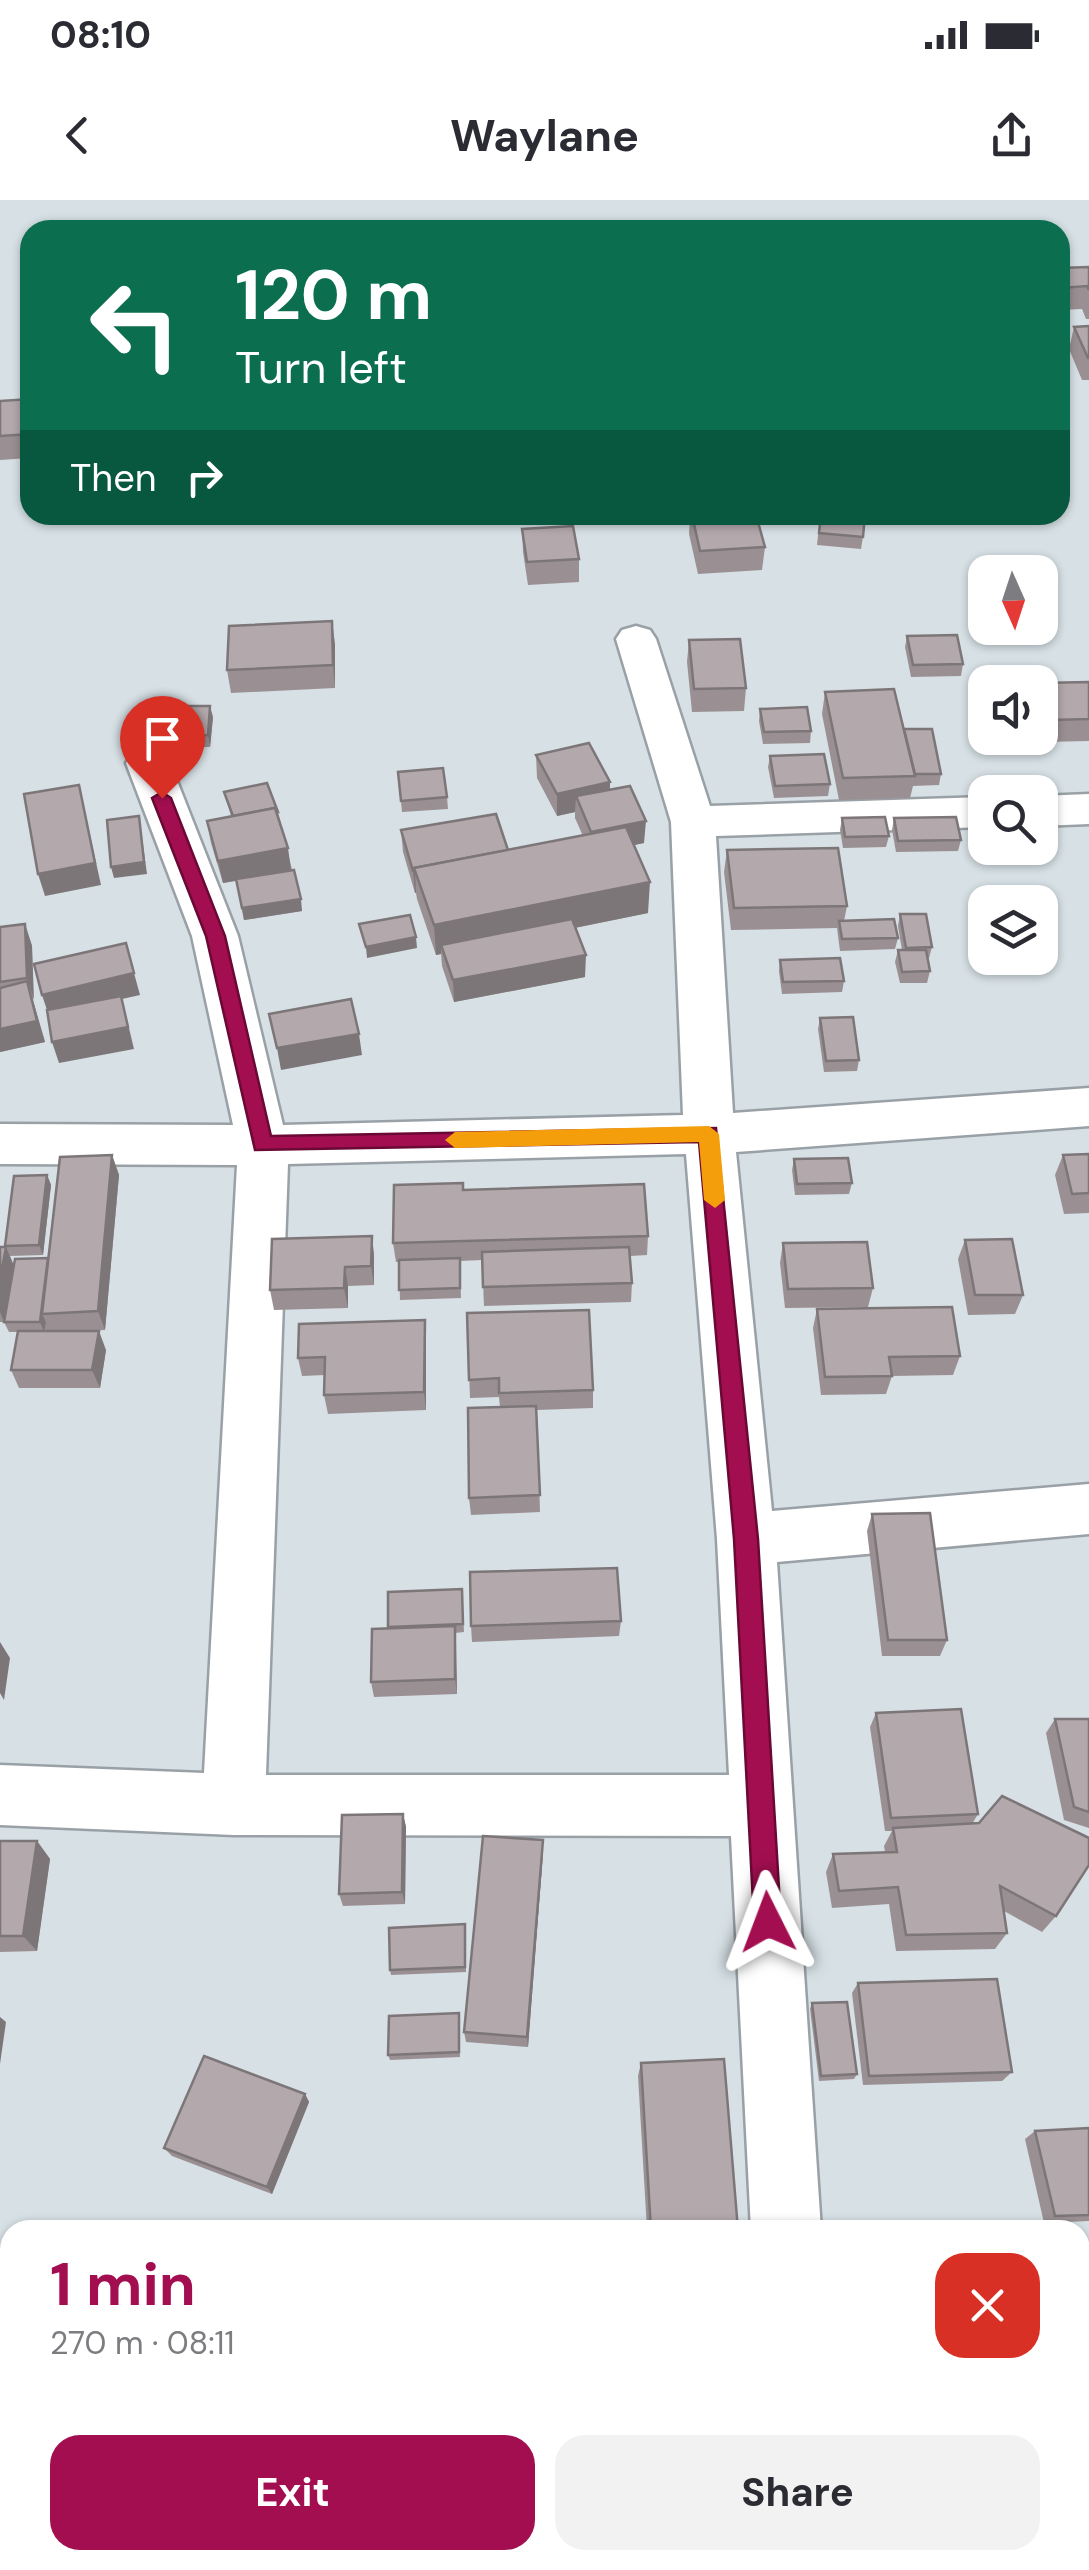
<!DOCTYPE html>
<html lang="en">
<head>
<meta charset="utf-8">
<style>
	:root { --surface:#fff; --page:#f2f2f3; --text:#2b2b33; --muted:#7c7c81; --accent:#a20e50 }
	body { margin:0; font-family:"DM Sans",sans-serif; background:var(--page); color:var(--text); height:100vh; display:flex; flex-direction:column; font-size:38px; white-space:nowrap }
	* { box-sizing:border-box; margin:0 }
	p { font-size:32px; color:var(--muted) }
	.icon { flex:none; width:55px; height:55px; fill:none; stroke:currentColor; stroke-width:2; stroke-linecap:round; stroke-linejoin:round }
	.map { position:relative; flex:1; overflow:hidden }
	.panel { position:absolute; left:0px; top:2020px; width:1090px; height:350px; display:flex; flex-direction:column; background:var(--surface); border-radius:30px 30px 0 0; box-shadow:0 2px 8px #0004 }
	.panel>* { flex:none }
	.hud { position:absolute; left:20px; top:20px; width:1050px; height:305px; border-radius:30px; box-shadow:0 2px 8px #0004; background:#0b6e4f; color:#fff; overflow:hidden }
	.needle { width:65px; rotate:177deg }
	.fabs { position:absolute; left:968px; top:355px; display:grid; gap:20px }
	.fabs a { display:grid; place-items:center; width:90px; height:90px; border-radius:20px; background:var(--surface); box-shadow:0 2px 8px #0004; font-size:50px }
	.pin { position:absolute; display:grid; place-items:center; width:85px; height:85px; color:#fff; margin:-102px -42px; border-radius:50% 50% 50% 0; rotate:-45deg; box-shadow:0 0 10px #0007 }
	.pin .icon { rotate:45deg }
	.me { position:absolute; width:110px; margin:-55px; rotate:357deg; stroke-linejoin:round; filter:drop-shadow(0 0 8px #0008) }
	.turn { display:flex; align-items:center; gap:35px; height:210px; padding:0 50px; font-size:45px }
	.turn .icon { width:130px; height:130px; stroke-width:2.5 }
	.turn b { display:block; font-size:70px; line-height:85px }
	.then { display:flex; align-items:center; height:95px; padding:0 50px; background:#0003; gap:20px; font-size:38px }
	.round { display:grid; place-items:center; flex:none; width:105px; height:105px; border-radius:30px; background:var(--page) }
	.head { display:flex; align-items:center; justify-content:space-between; height:170px; padding:0 50px }
	h1 { font-size:60px; font-weight:700; line-height:75px; color:var(--accent) }
	.button { display:flex; gap:20px; margin-top:auto; padding:20px 50px }
	.button a { flex:1; height:115px; border-radius:30px; background:var(--accent); color:#fff; font-size:40px; font-weight:700; line-height:115px; text-align:center }
	.button a+a { background:var(--page); color:var(--text) }
	.status { display:flex; justify-content:space-between; align-items:center; height:70px; padding:0 50px; background:var(--surface); direction:ltr }
	.status svg { height:28px; fill:currentColor }
	header { display:flex; justify-content:space-between; align-items:center; height:130px; padding:0 50px; background:var(--surface); font-size:45px; font-weight:700 }
	.map>svg:first-child { display:block }
	.lines { fill:none; stroke-linecap:round; stroke-linejoin:round }
	.minor-casing { stroke:#99a1a6; stroke-width:5 }
	.minor { fill:#fff; fill-rule:evenodd }
	.wall { fill:#9a9093 }
	.shaded-wall { fill:#7d7678 }
	.building { fill:#b3a8ab; stroke:#7d7678; stroke-width:2.5 }
	.route { fill:#a20e50; stroke:#690934; stroke-width:2.5 }
	.slow { fill:#f59e0b }
</style>
</head>
<body>
<div class="status"><b>08:10</b><svg viewBox="0 0 49 12"><path d="M0 12V9h3v3zM5 12V6h3v6zM10 12V3h3v9zM15 12V0h3v12zM26 1h20v11H26zM47 4h2v5h-2z"/></svg></div>
<header><svg class="icon" aria-label="back" viewBox="0 0 24 24"><path d="M15 5l-7 7 7 7"/></svg>Waylane<svg class="icon" aria-label="share" viewBox="0 0 24 24"><path d="M12 15V3M7 8l5-5 5 5M5 13v7h14v-7"/></svg></header>
<div class="map">
<svg width="1089" height="2370" viewBox="0 0 1089 2370">
	<rect width="100%" height="100%" fill="#d6e0e5"/>
	<g class="lines">
		<defs>
			<g id="minor">
				<path d="M 636,426 L 650,430 L 656,439 L 710,606 L 985,597 L 985,627 L 716,636 L 733,913 L 1089,888 L 1089,926 L 736,952 L 772,1311 L 1089,1284 L 1089,1334 L 777,1362 L 821,2030 L 751,2030 L 731,1636 L 234,1635 L 0,1625 L 0,1565 L 204,1573 L 237,965 L 0,964 L 0,924 L 233,925 L 192,736 L 126,563 L 133,553 L 148,549 L 163,553 L 170,563 L 238,736 L 283,925 L 683,915 L 671,622 L 616,439 L 622,430 ZM 686,954 L 717,1339 L 729,1575 L 266,1575 L 288,964 Z"/>
				<polygon points="1089,594 1089,624 1040,626 1040,596"/>
				<rect x="0" y="2087" width="10" height="72"/>
				<polygon points="1089,2145 1089,2219 1080,2220 1080,2146"/>
				<polygon points="102,2360 180,2360 179,2370 101,2370"/>
				<rect x="770" y="2360" width="78" height="10"/>
			</g>
		</defs>
		<use href="#minor" class="minor-casing"/>
		<use href="#minor" class="minor"/>
	</g>
	<g class="wall">
		<polygon points="1089,67 1089,119 1086,119 1082,109 1060,110 1060,68"/>
		<polygon points="1089,126 1089,180 1082,180 1069,149 1074,127"/>
		<polygon points="30,199 30,258 0,260 0,201"/>
		<polygon points="690,315 756,315 765,347 762,370 698,374 689,334"/>
		<polygon points="820,315 863,337 861,349 817,345"/>
		<polygon points="522,329 579,359 579,382 528,385 523,352"/>
		<polygon points="907,436 963,464 961,476 911,477 905,447"/>
		<polygon points="689,440 746,488 744,511 692,512 687,462"/>
		<polygon points="335,444 335,488 231,493 227,470"/>
		<polygon points="1089,482 1089,541 1045,542 1040,525 1041,483"/>
		<polygon points="825,492 904,529 941,574 939,585 913,586 910,598 839,600 822,514"/>
		<polygon points="760,509 811,531 810,543 763,544 759,521"/>
		<polygon points="213,517 210,547 182,547 180,536"/>
		<polygon points="536,555 610,589 644,643 634,645 648,713 575,728 585,777 454,802 442,766 441,754 436,755 417,699 416,693 415,693 403,652 401,630 508,650 583,636 575,618 575,612 557,616 537,578"/>
		<polygon points="770,556 830,584 828,596 774,598 768,567"/>
		<polygon points="398,572 447,597 448,609 402,612"/>
		<polygon points="224,592 278,612 302,711 244,720 236,681 223,683 211,643 207,621 231,616"/>
		<polygon points="842,618 889,636 886,647 843,648 840,630"/>
		<polygon points="894,618 961,640 958,651 896,652 892,630"/>
		<polygon points="727,650 847,706 844,721 898,738 895,749 840,751 837,728 731,730 724,672"/>
		<polygon points="900,714 932,747 929,758 927,758 930,771 927,783 900,783 895,762 898,750 902,750 898,726"/>
		<polygon points="25,724 32,746 33,800 45,842 0,852 0,727"/>
		<polygon points="780,760 844,781 842,792 782,794 779,771"/>
		<polygon points="820,818 859,860 857,871 824,872 818,829"/>
		<polygon points="1089,954 1089,1013 1064,1014 1055,975 1063,955"/>
		<polygon points="112,955 119,975 105,1130 77,1131 106,1150 100,1188 19,1188 11,1170 18,1132 9,1132 4,1122 0,1122 0,1047 5,1047 47,975 51,985 43,1055 10,1056 14,1066 48,1058"/>
		<polygon points="794,959 852,983 849,994 795,995 792,970"/>
		<polygon points="463,990 648,1036 647,1055 630,1056 632,1083 631,1102 484,1106 482,1060 460,1061 461,1098 400,1100 399,1062 396,1062 393,1043"/>
		<polygon points="372,1036 374,1056 374,1085 348,1086 348,1108 274,1110 270,1090"/>
		<polygon points="965,1040 1023,1095 1015,1114 968,1115 958,1059"/>
		<polygon points="783,1043 873,1088 868,1107 785,1108 780,1063"/>
		<polygon points="817,1109 960,1156 953,1175 892,1176 886,1194 821,1195 813,1128"/>
		<polygon points="467,1113 593,1190 593,1208 537,1210 540,1312 471,1315 469,1298 500,1207 499,1197 470,1198"/>
		<polygon points="426,1139 426,1210 328,1214 324,1195 325,1175 302,1176 298,1158"/>
		<polygon points="872,1314 947,1440 940,1456 882,1456 867,1331"/>
		<polygon points="462,1389 464,1432 455,1433 457,1494 374,1497 371,1482 388,1429 388,1392"/>
		<polygon points="621,1421 619,1436 472,1442 471,1426"/>
		<polygon points="876,1513 978,1614 972,1624 1056,1716 1042,1732 1004,1711 1007,1733 995,1749 896,1751 889,1704 832,1708 826,1672 833,1654 885,1652 884,1646 892,1631 885,1631 870,1527"/>
		<polygon points="1055,1519 1089,1519 1089,1628 1064,1620 1046,1533"/>
		<polygon points="403,1614 406,1627 405,1704 343,1706 339,1694"/>
		<polygon points="0,1641 37,1641 50,1659 37,1751 0,1752"/>
		<polygon points="543,1653 528,1847 466,1842 464,1832"/>
		<polygon points="465,1724 466,1772 391,1775 390,1770"/>
		<polygon points="858,1783 1012,1872 1002,1881 863,1885 852,1793"/>
		<polygon points="812,1803 857,1874 854,1879 819,1881 810,1809"/>
		<polygon points="459,1813 460,1857 390,1860 388,1855"/>
		<polygon points="641,1863 738,2030 647,2030 638,1876"/>
		<polygon points="305,1894 309,1902 272,1994 172,1956 164,1948"/>
		<polygon points="1089,1928 1089,2021 1044,2023 1025,1939 1035,1931"/>
	</g>
	<g class="shaded-wall">
		<polygon points="332,421 335,444 335,488 333,465"/>
		<polygon points="210,506 213,517 210,547 208,535"/>
		<polygon points="610,582 610,604 576,596 575,612 557,616 557,594"/>
		<polygon points="79,585 101,685 45,696 38,674"/>
		<polygon points="139,616 147,674 114,678 111,667"/>
		<polygon points="646,621 644,643 591,654 591,632"/>
		<polygon points="288,648 291,670 223,683 218,661"/>
		<polygon points="413,671 415,671 416,693 415,693"/>
		<polygon points="650,682 648,713 444,754 441,745 441,754 436,755 434,725"/>
		<polygon points="301,699 302,711 244,720 242,708"/>
		<polygon points="25,724 32,746 34,800 27,778"/>
		<polygon points="416,737 417,748 367,758 366,747"/>
		<polygon points="586,755 585,777 454,802 453,780"/>
		<polygon points="134,773 140,795 122,799 134,849 59,863 52,842 49,816 42,795"/>
		<polygon points="27,781 45,842 0,852 0,829"/>
		<polygon points="359,834 362,855 281,870 277,848"/>
		<polygon points="112,955 119,975 105,1130 98,1111"/>
		<polygon points="47,975 51,985 43,1055 39,1045"/>
		<polygon points="372,1036 374,1056 374,1085 371,1066"/>
		<polygon points="6,1047 14,1066 4,1122 0,1112 0,1079"/>
		<polygon points="50,1058 42,1114 46,1122 44,1132 40,1122"/>
		<polygon points="345,1067 348,1086 348,1108 344,1088"/>
		<polygon points="425,1120 426,1139 426,1210 424,1192"/>
		<polygon points="99,1131 106,1150 100,1188 92,1170"/>
		<polygon points="455,1426 456,1442 457,1494 455,1479"/>
		<polygon points="0,1442 10,1458 4,1500 0,1493"/>
		<polygon points="403,1614 406,1627 405,1704 402,1692"/>
		<polygon points="543,1640 543,1653 528,1847 527,1837"/>
		<polygon points="37,1641 50,1659 37,1751 23,1736"/>
		<polygon points="0,1817 6,1822 0,1864"/>
		<polygon points="305,1894 309,1902 272,1994 267,1987"/>
		<polygon points="79,2360 93,2360 92,2370 78,2370"/>
	</g>
	<g class="building">
		<polygon points="1089,67 1089,90 1087,86 1061,88 1060,68"/>
		<polygon points="1089,126 1089,158 1088,158 1074,127"/>
		<polygon points="30,199 30,234 0,236 0,201"/>
		<polygon points="692,315 756,315 765,347 700,351"/>
		<polygon points="821,315 865,315 863,337 819,333"/>
		<polygon points="573,326 579,359 527,362 522,329"/>
		<polygon points="332,421 333,465 227,470 229,426"/>
		<polygon points="957,435 963,464 913,465 907,436"/>
		<polygon points="740,439 746,488 694,489 689,440"/>
		<polygon points="1089,482 1089,519 1051,520 1041,483"/>
		<polygon points="894,489 915,576 843,578 825,492"/>
		<polygon points="183,506 210,506 208,535 180,536"/>
		<polygon points="807,507 811,531 764,532 760,509"/>
		<polygon points="904,529 932,529 941,574 915,574"/>
		<polygon points="589,543 610,582 557,594 536,555"/>
		<polygon points="824,554 830,584 775,586 770,556"/>
		<polygon points="443,568 447,597 401,601 398,572"/>
		<polygon points="267,583 278,612 277,612 275,608 233,616 224,592"/>
		<polygon points="79,585 95,663 38,674 24,594"/>
		<polygon points="630,586 646,621 591,632 576,596"/>
		<polygon points="275,608 288,648 218,661 207,621"/>
		<polygon points="496,614 508,650 414,668 415,671 413,671 401,630"/>
		<polygon points="139,616 144,662 111,667 107,620"/>
		<polygon points="885,617 889,636 845,637 842,618"/>
		<polygon points="956,617 961,640 898,641 894,618"/>
		<polygon points="626,627 650,682 434,725 414,668"/>
		<polygon points="838,648 847,706 734,708 727,650"/>
		<polygon points="294,670 301,699 242,708 236,679"/>
		<polygon points="900,714 926,714 932,747 906,748"/>
		<polygon points="410,715 416,737 366,747 359,724"/>
		<polygon points="572,719 586,755 453,780 441,745"/>
		<polygon points="894,719 898,738 842,739 839,721"/>
		<polygon points="25,724 27,778 0,782 0,727"/>
		<polygon points="126,743 134,773 42,795 34,764"/>
		<polygon points="898,750 926,750 930,771 902,772"/>
		<polygon points="840,758 844,781 783,782 780,760"/>
		<polygon points="27,781 37,821 0,829 0,788"/>
		<polygon points="121,796 128,827 52,842 47,810"/>
		<polygon points="351,799 359,834 277,848 269,814"/>
		<polygon points="853,817 859,860 826,861 820,818"/>
		<polygon points="1089,954 1089,993 1072,994 1063,955"/>
		<polygon points="112,955 98,1111 42,1114 60,957"/>
		<polygon points="848,958 852,983 797,984 794,959"/>
		<polygon points="47,975 39,1045 5,1046 14,976"/>
		<polygon points="463,983 463,990 644,984 648,1036 393,1043 394,985"/>
		<polygon points="372,1036 371,1066 345,1067 344,1088 270,1090 272,1039"/>
		<polygon points="1012,1039 1023,1095 975,1095 965,1040"/>
		<polygon points="867,1042 873,1088 788,1089 783,1043"/>
		<polygon points="0,1047 6,1047 0,1079"/>
		<polygon points="629,1047 632,1083 483,1087 482,1052"/>
		<polygon points="48,1058 40,1122 4,1122 15,1059"/>
		<polygon points="460,1058 460,1088 399,1090 399,1060"/>
		<polygon points="952,1107 960,1156 889,1157 892,1176 825,1177 817,1109"/>
		<polygon points="589,1110 593,1190 499,1193 499,1178 469,1180 467,1113"/>
		<polygon points="425,1120 424,1192 324,1195 325,1157 298,1158 299,1124"/>
		<polygon points="18,1131 99,1131 92,1170 11,1170"/>
		<polygon points="536,1206 540,1295 469,1298 468,1208"/>
		<polygon points="930,1313 947,1440 888,1440 872,1314"/>
		<polygon points="617,1368 621,1421 471,1426 470,1372"/>
		<polygon points="462,1389 463,1424 388,1427 388,1392"/>
		<polygon points="455,1426 455,1479 371,1482 372,1429"/>
		<polygon points="961,1509 978,1614 891,1618 876,1513"/>
		<polygon points="1055,1519 1089,1519 1089,1612 1074,1607"/>
		<polygon points="1002,1596 1089,1638 1089,1665 1056,1716 1000,1686 1007,1733 906,1735 898,1687 839,1691 833,1654 897,1652 893,1628 979,1623"/>
		<polygon points="403,1614 402,1692 339,1694 342,1615"/>
		<polygon points="483,1636 543,1640 527,1837 464,1832"/>
		<polygon points="0,1641 37,1641 23,1736 0,1736"/>
		<polygon points="465,1724 465,1767 390,1770 389,1728"/>
		<polygon points="997,1779 1012,1872 869,1876 858,1783"/>
		<polygon points="847,1802 857,1874 821,1876 812,1803"/>
		<polygon points="459,1813 459,1852 388,1855 389,1816"/>
		<polygon points="204,1856 305,1894 267,1987 164,1948"/>
		<polygon points="724,1859 738,2030 651,2030 641,1863"/>
		<polygon points="1089,1928 1089,2015 1055,2016 1035,1931"/>
		<polygon points="0,2184 10,2184 10,2360 79,2360 78,2370 0,2370"/>
	</g>
	<polygon class="route" points="162,592 171,598 225,736 271,936 716,928 758,1339 781,1722 777,1731 768,1735 758,1731 754,1722 734,1339 699,942 255,950 206,736 152,598"/>
	<polygon class="slow" points="709,926 719,934 725,1000 715,1008 704,1000 699,942 455,948 445,940 455,932"/>
</svg>
<div class="fabs">
<a><svg class="needle" viewBox="-14 -14 28 28"><path d="M0-13l5 13h-10z" fill="#e53935"/><path d="M0 13l5-13h-10z" fill="#7c7c81"/></svg></a>
<a><svg class="icon" aria-label="sound" viewBox="0 0 24 24"><path d="M4 9h4l5-4v14l-5-4H4zM17 9q2 3 0 6"/></svg></a>
<a><svg class="icon" aria-label="search" viewBox="0 0 24 24"><circle cx="10" cy="10" r="6"/><path d="M15 15l6 6"/></svg></a>
<a><svg class="icon" aria-label="layers" viewBox="0 0 24 24"><path d="M12 4l9 5-9 5-9-5zM3 14l9 5 9-5"/></svg></a>
</div>
<div class="pin" style="left:162px;top:598px;background:#d93025"><svg class="icon" aria-label="arrive" viewBox="0 0 24 24"><path d="M6 21V4h12l-3 4 3 4H6"/></svg></div>
<svg class="me" style="left:768px;top:1722px" viewBox="-20 -20 40 40"><path d="M0-17L14 15 0 8-14 15z" fill="#a20e50" stroke="#fff" stroke-width="4"/></svg>
<div class="hud">
<div class="turn"><svg class="icon" aria-label="left" viewBox="0 0 24 24"><path d="M17 20v-9H6M10 6l-5 5 5 5"/></svg><div><b>120 m</b>Turn left</div></div>
<div class="then">Then<svg class="icon" aria-label="right" viewBox="0 0 24 24"><path d="M7 20v-9h11M14 6l5 5-5 5"/></svg></div>
</div>
<section class="panel">
<div class="head"><div><h1>1 min</h1><p>270 m · 08:11</p></div><a class="round" style="background:#d93025;color:#fff"><svg class="icon" aria-label="close" viewBox="0 0 24 24"><path d="M6 6l12 12M18 6L6 18"/></svg></a></div>
<div class="button"><a>Exit</a><a>Share</a></div>
</section>
</div>
</body>
</html>
